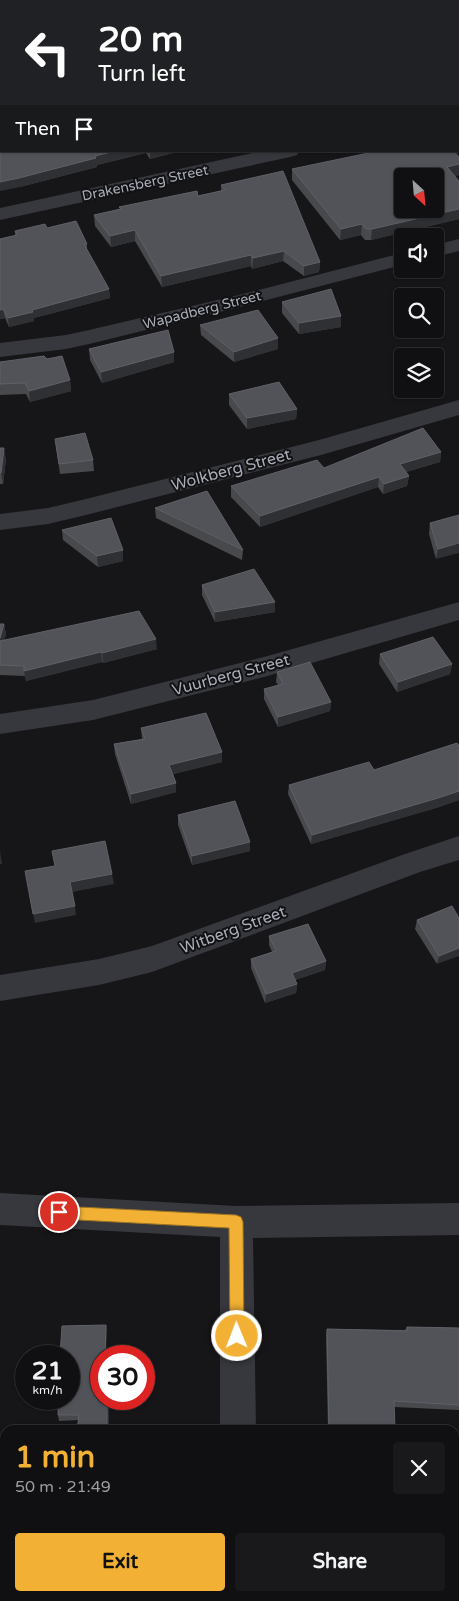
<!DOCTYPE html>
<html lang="en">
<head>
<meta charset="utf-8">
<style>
	:root { --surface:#101012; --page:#19191b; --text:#f1f3f6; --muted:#9c9d9f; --line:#303032; --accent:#f2b134 }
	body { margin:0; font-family:"Varela Round",sans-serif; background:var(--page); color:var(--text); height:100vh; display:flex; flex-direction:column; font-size:19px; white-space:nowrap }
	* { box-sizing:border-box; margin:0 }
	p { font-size:16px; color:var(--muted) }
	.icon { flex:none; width:28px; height:28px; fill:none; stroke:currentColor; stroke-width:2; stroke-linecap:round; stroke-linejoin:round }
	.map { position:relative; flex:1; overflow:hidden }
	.sheet { position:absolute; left:0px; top:1425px; width:460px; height:176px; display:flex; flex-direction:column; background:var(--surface); border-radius:15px 15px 0 0; box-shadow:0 1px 4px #0004,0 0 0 1px var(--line) }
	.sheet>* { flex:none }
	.hud { position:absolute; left:0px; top:0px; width:460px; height:152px; box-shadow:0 1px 4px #0004,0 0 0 1px var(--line); background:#202124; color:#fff; overflow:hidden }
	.needle { width:32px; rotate:154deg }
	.buttons { position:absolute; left:394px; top:168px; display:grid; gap:10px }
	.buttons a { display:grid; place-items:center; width:50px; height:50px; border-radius:5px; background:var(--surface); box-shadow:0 1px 4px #0004,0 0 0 1px var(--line); font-size:25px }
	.speed { position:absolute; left:15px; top:1345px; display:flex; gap:10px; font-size:25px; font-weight:700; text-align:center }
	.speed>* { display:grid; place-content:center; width:65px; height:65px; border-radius:50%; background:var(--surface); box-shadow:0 1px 4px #0004,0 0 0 1px var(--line); line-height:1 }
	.speed small { font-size:12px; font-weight:400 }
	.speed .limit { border:8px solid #d22; background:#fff; color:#111 }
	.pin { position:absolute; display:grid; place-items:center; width:42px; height:42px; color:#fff; margin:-21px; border:2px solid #fff; border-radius:50%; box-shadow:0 1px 5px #0007 }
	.me { position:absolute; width:55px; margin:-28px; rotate:359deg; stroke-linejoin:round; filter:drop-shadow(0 0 4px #0008) }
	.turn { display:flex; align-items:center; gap:18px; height:105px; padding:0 15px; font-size:22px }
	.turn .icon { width:65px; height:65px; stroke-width:2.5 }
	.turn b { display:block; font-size:35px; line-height:42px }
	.then { display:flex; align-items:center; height:48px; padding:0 15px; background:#0003; gap:10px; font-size:19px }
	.round { display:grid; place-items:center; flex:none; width:52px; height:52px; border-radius:5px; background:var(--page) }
	.headline { display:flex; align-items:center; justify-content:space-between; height:85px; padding:0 15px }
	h1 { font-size:30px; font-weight:800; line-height:38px; color:var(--accent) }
	.button { display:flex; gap:10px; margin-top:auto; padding:10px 15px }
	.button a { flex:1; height:58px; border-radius:5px; background:var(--accent); color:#111; font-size:20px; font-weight:800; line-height:58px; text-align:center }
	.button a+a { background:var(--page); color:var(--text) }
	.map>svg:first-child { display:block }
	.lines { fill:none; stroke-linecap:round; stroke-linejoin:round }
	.minor { fill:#37383d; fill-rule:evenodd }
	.wall { fill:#47494d }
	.shaded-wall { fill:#2f3033 }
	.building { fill:#525359; stroke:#5f6168; fill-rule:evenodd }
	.route { fill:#f2b134; stroke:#9d7322 }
	.labels { text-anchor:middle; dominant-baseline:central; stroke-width:4; stroke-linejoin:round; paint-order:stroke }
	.far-street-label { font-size:14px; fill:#a8adb8; stroke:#111113 }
	.street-label { font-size:16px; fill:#a8adb8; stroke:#111113 }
</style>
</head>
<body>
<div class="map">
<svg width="459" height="1601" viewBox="0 0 459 1601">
	<rect width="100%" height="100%" fill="#161618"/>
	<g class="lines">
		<g class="minor">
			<polygon points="262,151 299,151 297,155 290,157 0,220 0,208"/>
			<polygon points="459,239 459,251 435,257 435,245"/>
			<polygon points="402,253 402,265 240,307 89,344 66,349 0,357 0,343 66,335 89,330 239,295"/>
			<polygon points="459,400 459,415 321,455 86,515 48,524 0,530 0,514 48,508 86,499 319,440"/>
			<polygon points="459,602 459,620 264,677 93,720 0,734 0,714 93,700 264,657"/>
			<polygon points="459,836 459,860 420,872 152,972 99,985 0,1001 0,975 99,959 152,946 405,854"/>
			<polygon points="0,1193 236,1206 459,1203 459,1235 253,1238 256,1430 220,1430 220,1237 0,1225"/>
			<rect x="221" y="1596" width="38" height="5"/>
		</g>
	</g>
	<g class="wall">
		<polygon points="1,151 181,151 150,159 146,153 97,165 97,167 20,187"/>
		<polygon points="459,157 459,175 454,176 459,181 459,219 371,240 365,240 361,235 340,240 292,180 292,169"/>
		<polygon points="221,185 320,262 319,272 304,276 283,261 252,269 251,266 162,287 135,241 111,247 95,226 94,215 120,209 119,207 198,196 221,191"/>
		<polygon points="47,228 87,244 87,250 109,289 110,298 34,318 34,321 9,327 5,318 0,319 0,239 15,236 15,231"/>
		<polygon points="282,302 341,316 341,327 299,334 282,313"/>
		<polygon points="200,325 278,338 278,349 234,362 201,335"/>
		<polygon points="89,349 174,352 174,362 102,383 90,360"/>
		<polygon points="0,362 70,380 71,391 30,402 26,394 0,395"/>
		<polygon points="229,394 297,409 296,419 247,429 229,405"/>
		<polygon points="55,439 93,460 94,471 60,474"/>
		<polygon points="0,448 6,459 3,484 0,484"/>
		<polygon points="441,452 440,462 406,472 409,476 407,486 383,494 378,487 260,527 231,497 231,486 324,468"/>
		<polygon points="155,508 243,550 242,560 156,518"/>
		<polygon points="459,515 436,559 429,534 430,523"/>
		<polygon points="62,530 123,550 123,561 98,567 63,540"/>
		<polygon points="202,585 275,602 275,612 215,622 202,595"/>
		<polygon points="0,624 4,624 6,634 4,640 157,649 103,663 102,662 26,681 25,676 0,675"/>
		<polygon points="380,654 452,664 450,674 397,692 379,664"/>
		<polygon points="277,672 331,702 330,711 278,727 264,699 264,689 278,685 276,682"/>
		<polygon points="141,728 222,752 222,762 173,774 176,783 176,792 131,804 115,754 114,744 142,739"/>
		<polygon points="459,746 459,800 436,808 311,844 288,794 289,785 374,770"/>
		<polygon points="178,815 250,851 192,865 178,825"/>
		<polygon points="459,918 437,964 415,929 417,920"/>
		<polygon points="269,936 326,961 325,970 295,980 297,984 296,993 265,1003 251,968 251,959 272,952 269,945"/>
		<polygon points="106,1325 107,1331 101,1399 140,1399 140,1404 109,1404 78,1420 59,1421 58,1415"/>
		<polygon points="407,1327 459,1328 459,1414 459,1410 394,1407 395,1430 328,1430 326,1335 327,1329 405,1330"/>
		<polygon points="0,1464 5,1464 5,1517 0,1516"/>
		<polygon points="334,1596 380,1596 379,1600 334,1601"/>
		<polygon points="439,1596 455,1596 459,1601 440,1601"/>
	</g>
	<g class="shaded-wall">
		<polygon points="115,151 146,151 146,153 97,165 97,167 20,187 0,191 0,182 95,156"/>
		<polygon points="150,151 181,151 150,159"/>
		<polygon points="459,164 459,175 446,178 447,167"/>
		<polygon points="457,202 459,202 459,219 371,240 372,229"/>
		<polygon points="362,224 361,235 340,240 341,229"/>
		<polygon points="135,230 135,241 111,247 110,236"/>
		<polygon points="284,251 283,261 252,269 253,258"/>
		<polygon points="251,255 251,266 162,287 161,276"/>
		<polygon points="320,262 319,272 304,276 304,266"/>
		<polygon points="109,289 110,298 34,318 34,321 9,327 8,318 32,310"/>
		<polygon points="3,309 5,318 0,319 0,310"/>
		<polygon points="341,316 341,327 299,334 299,323"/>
		<polygon points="278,338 278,349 234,362 234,352"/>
		<polygon points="174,352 174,362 102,383 101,372"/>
		<polygon points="70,380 71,391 30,402 29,391"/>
		<polygon points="297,409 296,419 247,429 247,418"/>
		<polygon points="4,448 6,459 3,484 1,473"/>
		<polygon points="441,452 440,462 399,474 400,464"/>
		<polygon points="409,476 407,486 383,494 384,484"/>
		<polygon points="379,477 378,487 260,527 260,516"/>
		<polygon points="459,543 459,553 436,559 438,549"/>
		<polygon points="123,550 123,561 98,567 97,556"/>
		<polygon points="275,602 275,612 215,622 215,612"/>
		<polygon points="4,624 6,634 1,651 0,638"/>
		<polygon points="156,639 157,649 103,663 102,653"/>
		<polygon points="101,652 102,662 26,681 24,671"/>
		<polygon points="452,664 450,674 397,692 398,682"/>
		<polygon points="331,702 330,711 278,727 278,717"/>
		<polygon points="222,752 222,762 170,775 169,765"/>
		<polygon points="176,783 176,792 131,804 131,794"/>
		<polygon points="459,791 459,800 436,808 311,844 312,835"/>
		<polygon points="250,842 250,851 192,865 192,856"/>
		<polygon points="0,851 2,864 0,864"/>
		<polygon points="112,874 114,884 72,892 70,882"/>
		<polygon points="75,906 76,915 35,923 33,914"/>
		<polygon points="459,948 459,956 437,964 439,956"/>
		<polygon points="326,961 325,970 291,981 292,973"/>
		<polygon points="297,984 296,993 265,1003 266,994"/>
		<polygon points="106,1325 107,1331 106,1356 105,1356"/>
		<polygon points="107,1399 109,1404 109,1430 107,1430"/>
	</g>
	<g class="building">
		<polygon points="66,0 459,0 459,71 459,1 60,1"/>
		<polygon points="1,11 1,83 0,81 0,12"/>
		<polygon points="1,93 1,151 115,151 95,156 96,158 19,178 0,182 0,94"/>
		<path d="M 378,151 L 454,151 L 459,157 L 459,164 L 447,167 L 459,181 L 459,202 L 457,202 L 459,205 L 459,209 L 372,229 L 366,229 L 362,224 L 341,229 L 292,169 ZM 402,176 L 435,176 L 435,209 L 402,209 Z"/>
		<polygon points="283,171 320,262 304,266 284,251 253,258 251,255 161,276 135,230 110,236 94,215 121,209 119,207 197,191 198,196 225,190 221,185"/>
		<polygon points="76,221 87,244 84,244 109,289 32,310 33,312 8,318 3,309 0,310 0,239 17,235 15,231 45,224 47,228"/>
		<polygon points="331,289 341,316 299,323 282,302"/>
		<polygon points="258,310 278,338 234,352 200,325"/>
		<polygon points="168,330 174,352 101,372 89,349"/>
		<polygon points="44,356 47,359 62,356 70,380 29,391 25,383 0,384 0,362"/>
		<polygon points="279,382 297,409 247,418 229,394"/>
		<polygon points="423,428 441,452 400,464 409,476 384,484 379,477 260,516 231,486 317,460 324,468"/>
		<polygon points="85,433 93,460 59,464 55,439"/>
		<polygon points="0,448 4,448 1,473 0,473"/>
		<polygon points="207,491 243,550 155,508"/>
		<polygon points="459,515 459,543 438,549 430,523"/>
		<polygon points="111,518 123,550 97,556 62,530"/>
		<polygon points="254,569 275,602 215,612 202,585"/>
		<polygon points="139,611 156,639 102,653 101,652 24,671 24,666 0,665 0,641"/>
		<polygon points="0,624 4,624 0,638"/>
		<polygon points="433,637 452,664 398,682 380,654"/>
		<polygon points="310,662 331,702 278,717 264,689 283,684 277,672"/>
		<polygon points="206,713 222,752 169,765 176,783 131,794 114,744 145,739 141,728"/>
		<polygon points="457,743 459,746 459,791 438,798 312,835 289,785 369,762 374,770"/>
		<polygon points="235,801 250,842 192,856 178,815"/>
		<polygon points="105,841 112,874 70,882 75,906 33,914 25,871 55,866 52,851"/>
		<polygon points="452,906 459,918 459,948 439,956 417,920"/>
		<polygon points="308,924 326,961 292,973 297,984 266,994 251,959 276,951 269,936"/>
		<polygon points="106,1325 105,1356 101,1356 101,1399 107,1399 107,1430 77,1430 79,1415 58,1415 58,1399 69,1399 69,1356 60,1356 62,1326"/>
		<polygon points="407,1327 459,1328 459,1405 394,1401 395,1430 329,1430 327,1329 407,1331"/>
		<rect x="0" y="1464" width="5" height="48"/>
		<polygon points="0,1552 5,1553 5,1596 110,1596 109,1601 14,1601 0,1600"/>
		<polygon points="455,1561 459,1561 459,1601 442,1601 442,1596 455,1596"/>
		<rect x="335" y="1596" width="35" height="5"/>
	</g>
	<polygon class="route" points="59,1206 236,1215 241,1217 243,1222 244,1336 242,1341 237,1343 232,1341 230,1336 229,1228 59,1219 54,1217 52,1212 54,1208"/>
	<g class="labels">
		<g class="far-street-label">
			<text transform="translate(145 183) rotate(-12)">Drakensberg Street</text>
			<text transform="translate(202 310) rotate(-14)">Wapadberg Street</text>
		</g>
		<g class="street-label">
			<text transform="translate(231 470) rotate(-15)">Wolkberg Street</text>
			<text transform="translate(231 675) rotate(-15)">Vuurberg Street</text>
			<text transform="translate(233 930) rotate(-20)">Witberg Street</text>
		</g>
	</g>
</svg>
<div class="buttons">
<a><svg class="needle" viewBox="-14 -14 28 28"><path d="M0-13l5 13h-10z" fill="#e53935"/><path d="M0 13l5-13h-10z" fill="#9c9d9f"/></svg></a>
<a><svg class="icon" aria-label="sound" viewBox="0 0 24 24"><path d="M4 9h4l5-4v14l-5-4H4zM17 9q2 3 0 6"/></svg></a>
<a><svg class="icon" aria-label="search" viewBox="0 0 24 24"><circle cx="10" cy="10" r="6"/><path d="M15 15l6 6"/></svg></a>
<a><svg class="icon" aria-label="layers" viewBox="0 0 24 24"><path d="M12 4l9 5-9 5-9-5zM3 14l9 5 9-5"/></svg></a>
</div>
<div class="speed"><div>21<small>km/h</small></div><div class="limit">30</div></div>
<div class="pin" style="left:59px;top:1212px;background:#d93025"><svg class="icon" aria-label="arrive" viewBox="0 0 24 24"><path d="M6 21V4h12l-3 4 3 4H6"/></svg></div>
<svg class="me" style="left:237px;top:1336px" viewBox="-20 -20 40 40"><circle r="17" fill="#f2b134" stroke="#fff" stroke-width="3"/><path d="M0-11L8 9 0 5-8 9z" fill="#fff"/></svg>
<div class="hud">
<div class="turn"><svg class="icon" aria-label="left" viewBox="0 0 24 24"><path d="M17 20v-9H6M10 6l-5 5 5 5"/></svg><div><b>20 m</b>Turn left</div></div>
<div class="then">Then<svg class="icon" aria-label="arrive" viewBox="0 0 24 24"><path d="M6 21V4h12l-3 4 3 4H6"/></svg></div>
</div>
<section class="sheet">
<div class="headline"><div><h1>1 min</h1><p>50 m · 21:49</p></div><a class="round"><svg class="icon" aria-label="close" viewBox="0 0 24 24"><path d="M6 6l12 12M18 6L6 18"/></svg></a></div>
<div class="button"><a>Exit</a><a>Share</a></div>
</section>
</div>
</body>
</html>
